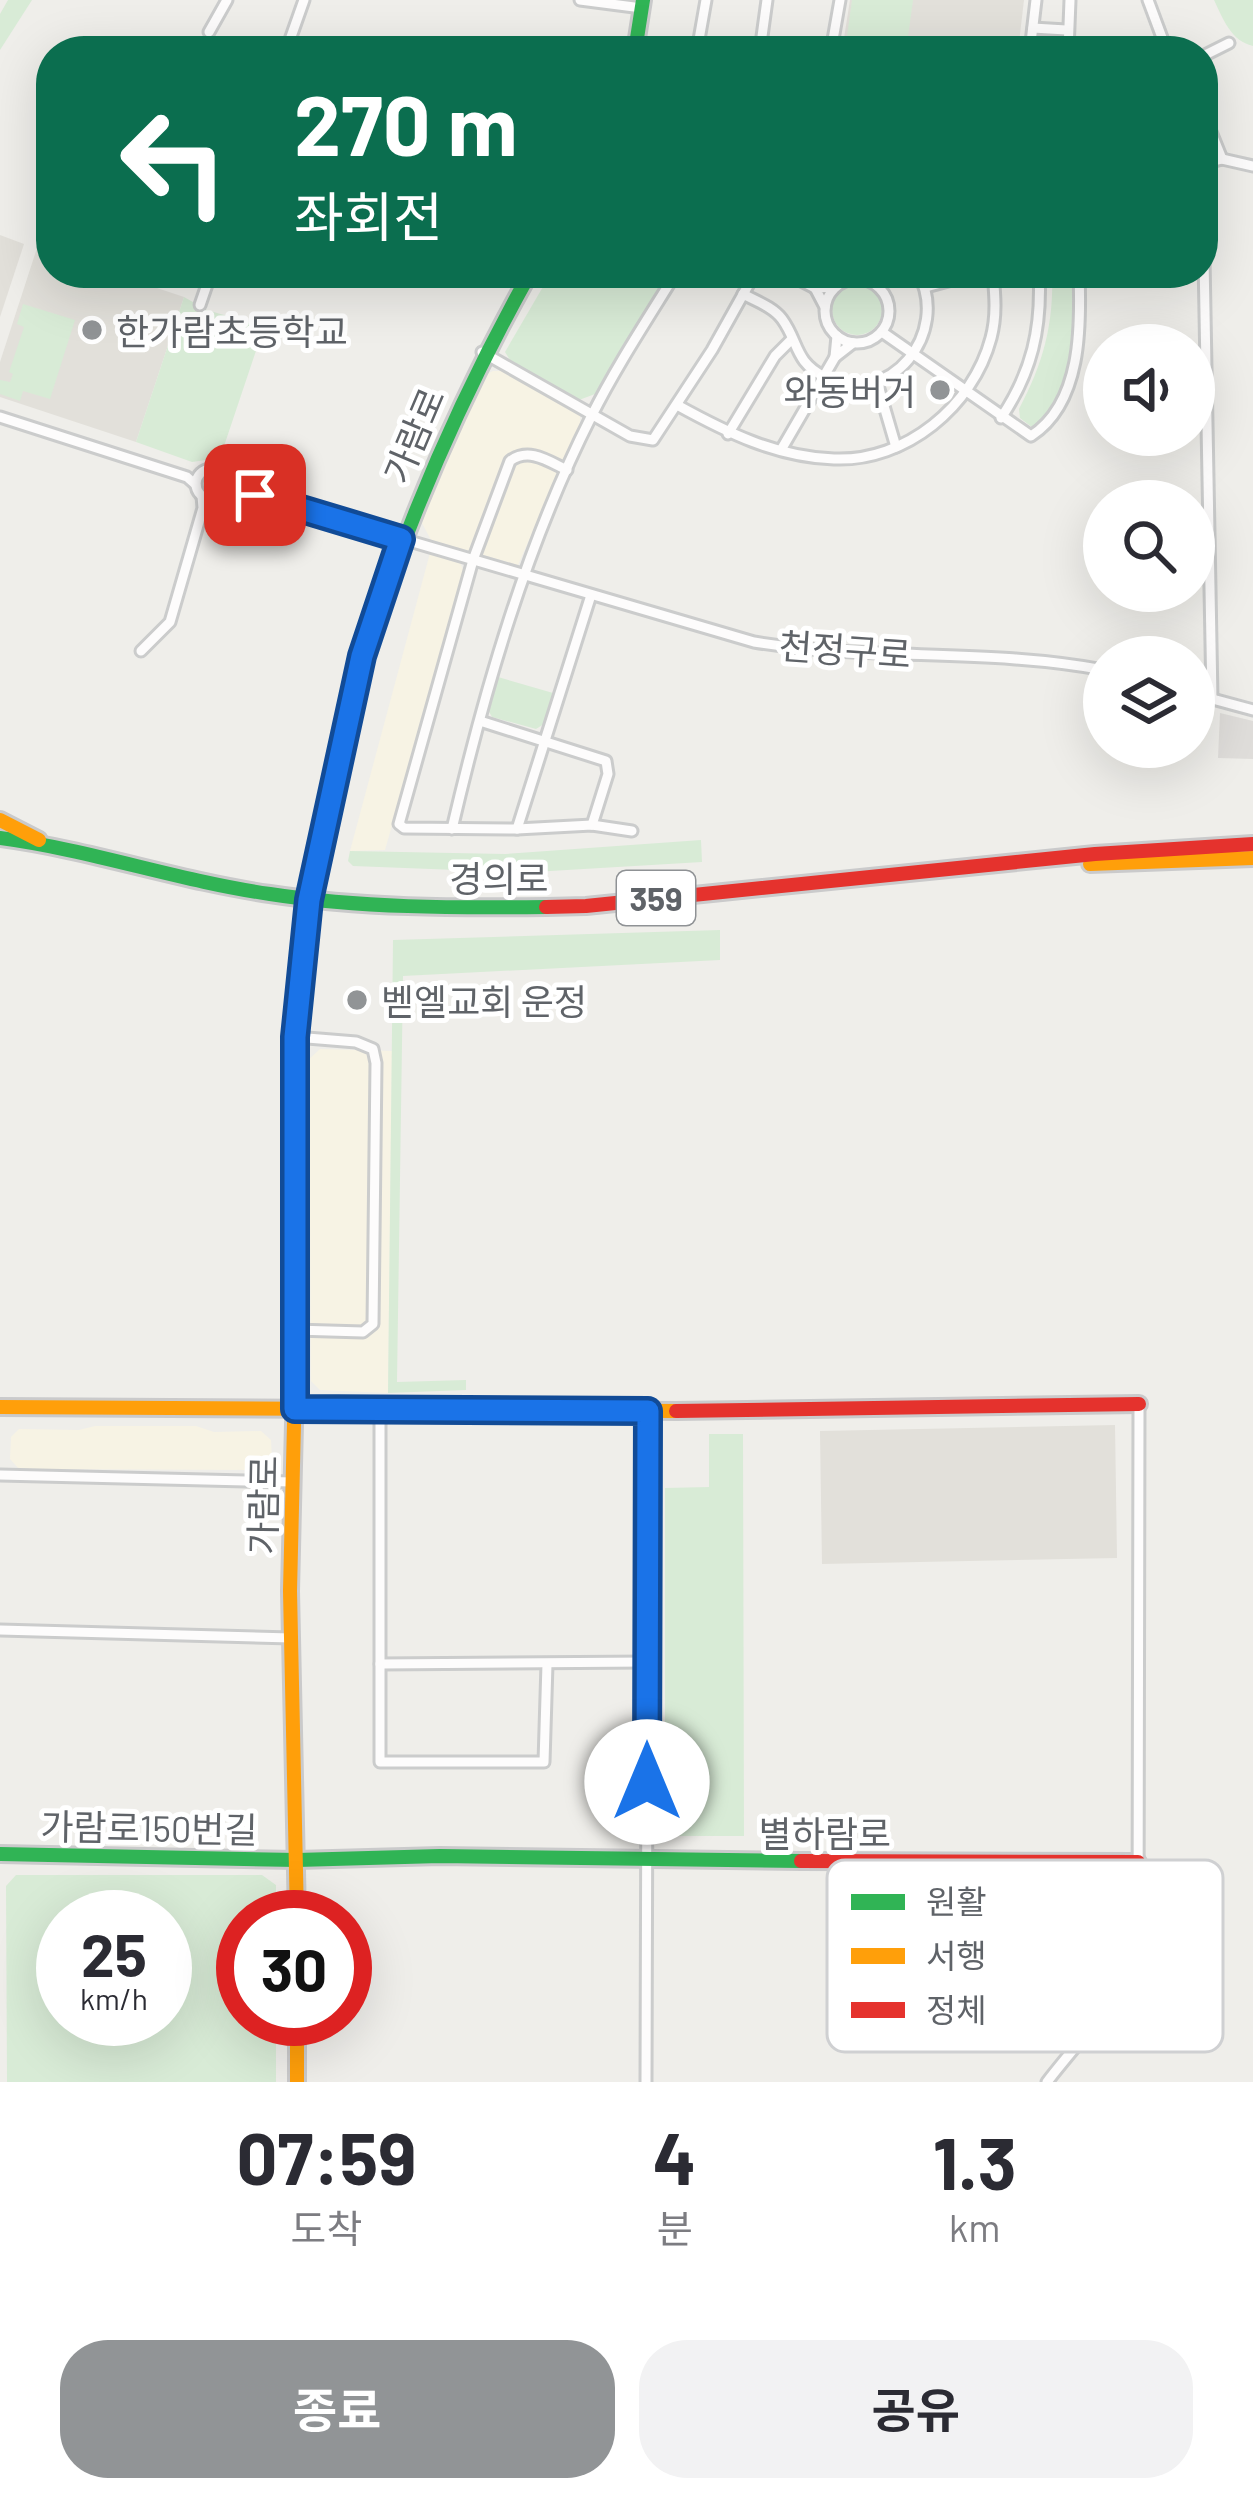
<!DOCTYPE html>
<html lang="ko">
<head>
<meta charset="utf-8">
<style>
	:root { --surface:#fff; --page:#f2f2f3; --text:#2b2b33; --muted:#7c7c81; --accent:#919496 }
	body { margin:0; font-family:Barlow,"Noto Sans KR",sans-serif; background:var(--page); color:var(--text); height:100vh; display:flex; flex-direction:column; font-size:45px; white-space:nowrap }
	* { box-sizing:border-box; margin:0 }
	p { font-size:39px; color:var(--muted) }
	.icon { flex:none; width:66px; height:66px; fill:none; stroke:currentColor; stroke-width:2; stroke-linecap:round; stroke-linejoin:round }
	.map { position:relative; height:2082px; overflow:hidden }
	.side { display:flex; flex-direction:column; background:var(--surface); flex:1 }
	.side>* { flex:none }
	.top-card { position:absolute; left:36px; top:36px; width:1182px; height:252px; border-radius:48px; box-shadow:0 12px 48px #0002; background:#0b6e4f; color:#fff; overflow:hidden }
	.buttons { position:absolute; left:1083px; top:324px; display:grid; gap:24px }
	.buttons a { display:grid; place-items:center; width:132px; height:132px; border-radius:50%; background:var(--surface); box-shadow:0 12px 48px #0002; font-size:60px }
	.speed { position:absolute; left:36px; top:1890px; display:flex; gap:24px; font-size:60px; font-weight:700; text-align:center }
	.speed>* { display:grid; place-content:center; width:156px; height:156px; border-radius:50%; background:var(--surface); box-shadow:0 12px 48px #0002; line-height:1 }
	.speed small { font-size:30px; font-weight:400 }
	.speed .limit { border:18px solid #d22; background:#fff; color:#111 }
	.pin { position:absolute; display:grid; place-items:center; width:102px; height:102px; color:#fff; margin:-51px; border-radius:24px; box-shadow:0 6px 18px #0006 }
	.me { position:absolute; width:132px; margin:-66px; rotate:0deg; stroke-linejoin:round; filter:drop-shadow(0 0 9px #0008) }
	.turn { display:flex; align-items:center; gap:42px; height:252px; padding:0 60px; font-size:54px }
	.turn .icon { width:156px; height:156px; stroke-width:2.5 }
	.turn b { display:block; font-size:84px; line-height:102px }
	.eta { display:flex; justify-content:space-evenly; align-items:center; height:204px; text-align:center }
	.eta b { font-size:72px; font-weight:700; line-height:84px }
	.cta { display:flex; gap:24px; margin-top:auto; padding:24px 60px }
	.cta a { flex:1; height:138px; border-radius:48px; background:var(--accent); color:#fff; font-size:48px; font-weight:700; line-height:138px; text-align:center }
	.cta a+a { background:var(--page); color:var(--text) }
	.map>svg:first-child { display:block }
	.commercial { fill:#f7f3e4 }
	.industrial { fill:#dfddda }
	.education { fill:#e2e0da }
	.green { fill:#d8ebd6; fill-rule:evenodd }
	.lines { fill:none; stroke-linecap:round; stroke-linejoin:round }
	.street-casing { stroke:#cbcccc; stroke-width:15 }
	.fast-casing { stroke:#cacacb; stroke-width:20 }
	.slow-casing { stroke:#cacacb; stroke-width:20 }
	.jam-casing { stroke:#cacacb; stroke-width:20 }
	.street { stroke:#fdfcfc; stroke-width:9 }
	.fast { stroke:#30b455; stroke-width:14 }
	.slow { stroke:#ff9f0a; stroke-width:14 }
	.jam { stroke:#e5322d; stroke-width:14 }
	.route-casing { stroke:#114b97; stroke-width:30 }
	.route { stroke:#1a73e8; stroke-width:21 }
	.poi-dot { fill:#919496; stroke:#fff; stroke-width:4.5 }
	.labels { text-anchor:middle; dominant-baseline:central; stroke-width:10; stroke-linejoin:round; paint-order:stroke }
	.shield { fill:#fff; stroke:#8f9295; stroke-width:3 }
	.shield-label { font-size:33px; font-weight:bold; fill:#5f6368 }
	.poi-label { font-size:36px; fill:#5f6368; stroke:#fff; text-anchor:start }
	.street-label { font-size:36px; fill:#5f6368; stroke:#fff }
	.key { fill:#fff; stroke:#cfd0d2; stroke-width:3 }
	.key-label { font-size:33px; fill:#5f6368 }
</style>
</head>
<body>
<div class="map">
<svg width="1253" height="2082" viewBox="0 0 1253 2082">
	<rect width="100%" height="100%" fill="#efeeea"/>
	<g class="commercial">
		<polygon points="493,371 502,371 580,415 580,424 518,565 431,540 422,523 452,443 485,375"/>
		<polygon points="430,553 460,563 464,572 385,850 350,851"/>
		<polygon points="320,1049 392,1051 388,1393 320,1390 311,1381 309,1059"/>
		<polygon points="95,1426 196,1426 214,1432 261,1431 271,1440 272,1459 260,1470 19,1469 10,1459 11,1437 19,1429 79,1430"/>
	</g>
	<polygon class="industrial" points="1220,713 1253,721 1253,759 1218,758"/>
	<g class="education">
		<polygon points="850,0 1024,0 1018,51 842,51"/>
		<polygon points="0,235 24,244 0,317"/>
		<polygon points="37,248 51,253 51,273 112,273 184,297 136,442 0,397 0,362"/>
		<polygon points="1115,1425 1117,1558 822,1564 820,1431"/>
	</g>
	<g class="green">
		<polygon points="8,0 32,0 0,50 0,14"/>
		<polygon points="852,0 913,0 906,51 845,51"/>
		<path d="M 1214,0 L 1253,0 L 1253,46 C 1231,41 1223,19 1214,0 Z"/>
		<polygon points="551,273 669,273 595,394 579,400 510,360 505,352"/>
		<path d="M 1052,273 L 1072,273 C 1076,323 1074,392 1033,428 L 1020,418 L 1019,409 C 1043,364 1054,324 1052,273 Z"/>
		<circle cx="857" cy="310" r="25"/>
		<polygon points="184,297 207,310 264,327 220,458 192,462 136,442"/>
		<polygon points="23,304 75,320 50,399 23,391 20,401 0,394 0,380 10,382 13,374 9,372 24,327 17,324"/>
		<polygon points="498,677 553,693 544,724 536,729 492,717 488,710"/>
		<polygon points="701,840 702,862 481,875 457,870 353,866 348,861 350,851 505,854"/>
		<polygon points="720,930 720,960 403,976 397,1382 466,1380 466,1390 388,1393 393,940"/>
		<polygon points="709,1434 743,1434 744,1836 672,1836 665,1831 665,1488 709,1487"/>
		<path d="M 16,1875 L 262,1875 L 276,1885 L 276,1917 L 243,1917 L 243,2019 L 276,2019 L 276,2082 L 7,2082 L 6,1886 ZM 63,1917 L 165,1917 L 165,2019 L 63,2019 Z"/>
	</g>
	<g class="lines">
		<defs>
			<g id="street">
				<polyline points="580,0 642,8"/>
				<polyline points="1148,0 1167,51"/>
				<polyline points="1033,28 1066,30"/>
				<polyline points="209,32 227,0"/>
				<polyline points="286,51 304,0"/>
				<polyline points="697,51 706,0"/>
				<polyline points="760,51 767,0"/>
				<polyline points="831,51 840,0"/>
				<polyline points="1030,51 1036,0"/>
				<polyline points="1068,51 1070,0"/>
				<polyline points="1203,56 1229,43"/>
				<polyline points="1203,112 1222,159"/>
				<polyline points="1203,164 1222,159 1253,166"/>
				<polyline points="1203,203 1212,699"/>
				<polyline points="786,273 815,288"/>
				<circle cx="857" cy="311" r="32"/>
				<polyline points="926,287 978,273"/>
				<path d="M 743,294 C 756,301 773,307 782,319 C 799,342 794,362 825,377 C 890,410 951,332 918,273"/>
				<polyline points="200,305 211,273"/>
				<polyline points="825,307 815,288 835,287"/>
				<path d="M 882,332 L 1031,436 C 1082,403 1081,326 1079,273"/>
				<polyline points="837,336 835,357 853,343"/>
				<polyline points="482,352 630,436 653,440 712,350 755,273"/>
				<polyline points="877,382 896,447"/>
				<path d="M 677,405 C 726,432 776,457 834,459 C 906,462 973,406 991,338 C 997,316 995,295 993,273"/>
				<polyline points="0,417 187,477 196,485"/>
				<path d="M 1001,418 C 1032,372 1042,328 1039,273"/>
				<polyline points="728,434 775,356 791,340"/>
				<polyline points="781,450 835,357"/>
				<circle cx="211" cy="484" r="15"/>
				<path d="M 567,470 C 548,461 529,447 510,461 L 473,560 L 399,824 L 404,828 L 517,829 L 592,825 L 632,831"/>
				<path d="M 225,480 L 236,489 L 290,506 L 754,642 C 870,661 988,648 1104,670"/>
				<polyline points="141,651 170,622 203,508 202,496"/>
				<polyline points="1194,694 1253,710"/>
				<polyline points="480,721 606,761 608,774 592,825"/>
				<path d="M 452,829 C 485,688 526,546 591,417 C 616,367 647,320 676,273"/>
				<polyline points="517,829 591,595"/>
				<polyline points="295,1037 356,1042 373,1049 376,1063 373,1324 363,1332 295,1330"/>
				<polyline points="380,1409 380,1762 544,1762 547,1664"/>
				<polyline points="0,1475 291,1482"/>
				<polyline points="0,1630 291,1638"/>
				<polyline points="380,1664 647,1662"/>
				<polyline points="646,2082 648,1411"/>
				<path d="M 1047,2082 C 1080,2039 1125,1995 1138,1941 L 1139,1404"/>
			</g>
			<g id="fast">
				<polyline points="635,51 643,0"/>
				<path d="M 0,838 C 91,850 179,881 270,894 C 360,908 456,908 546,907"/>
				<path d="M 309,899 C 343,676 420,470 530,273"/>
				<polyline points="0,1854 297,1860 440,1856 801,1861"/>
			</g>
			<g id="slow">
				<polyline points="0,820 39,840"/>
				<polyline points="1090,864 1253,858"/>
				<polyline points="0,1407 676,1411"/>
				<polyline points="297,1917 290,1591 295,1382 292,1123 295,1037 309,899"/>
				<polyline points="297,2019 297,2082"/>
			</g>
			<g id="jam">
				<polyline points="546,907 586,906 1095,854 1253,844"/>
				<polyline points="676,1411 1139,1404"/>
				<polyline points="801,1861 1138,1862"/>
			</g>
		</defs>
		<use href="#street" class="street-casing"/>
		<use href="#fast" class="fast-casing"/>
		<use href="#slow" class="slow-casing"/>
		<use href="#jam" class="jam-casing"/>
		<use href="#street" class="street"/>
		<use href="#fast" class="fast"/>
		<use href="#slow" class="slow"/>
		<use href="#jam" class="jam"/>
	</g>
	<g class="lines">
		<defs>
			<polyline id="route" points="255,495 401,539 362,656 309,900 295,1037 295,1409 648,1411 647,1782"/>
		</defs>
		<use href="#route" class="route-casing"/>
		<use href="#route" class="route"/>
	</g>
	<g class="poi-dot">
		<circle cx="92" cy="330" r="12"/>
		<circle cx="940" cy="390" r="12"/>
		<circle cx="357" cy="1000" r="12"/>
	</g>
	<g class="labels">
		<rect class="shield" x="617" y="871" width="78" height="54" rx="9"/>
		<g class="shield-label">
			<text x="656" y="898">359</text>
		</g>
		<g class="poi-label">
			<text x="116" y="330">한가람초등학교</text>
			<text x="916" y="390" text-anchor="end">와동버거</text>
			<text x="381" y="1000">벧엘교회 운정</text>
		</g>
		<g class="street-label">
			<text transform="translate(413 435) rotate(-67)">가람로</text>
			<text transform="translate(845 649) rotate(4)">천정구로</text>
			<text x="499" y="877">경의로</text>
			<text transform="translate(262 1505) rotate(-89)">가람로</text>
			<text transform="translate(149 1827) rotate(1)">가람로150번길</text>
			<text x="825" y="1832">별하람로</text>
		</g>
	</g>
	<rect x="827" y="1860" width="396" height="192" rx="18" class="key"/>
	<rect x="851" y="1894" width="54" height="16" fill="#30b455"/>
	<rect x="851" y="1948" width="54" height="16" fill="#ff9f0a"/>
	<rect x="851" y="2002" width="54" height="16" fill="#e5322d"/>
	<g class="key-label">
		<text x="926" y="1914">원활</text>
		<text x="926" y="1968">서행</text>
		<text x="926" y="2022">정체</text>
	</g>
</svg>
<div class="buttons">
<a><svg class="icon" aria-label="sound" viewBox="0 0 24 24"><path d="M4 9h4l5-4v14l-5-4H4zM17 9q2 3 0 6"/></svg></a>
<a><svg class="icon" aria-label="search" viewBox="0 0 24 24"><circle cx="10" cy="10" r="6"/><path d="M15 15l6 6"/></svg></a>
<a><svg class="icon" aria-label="layers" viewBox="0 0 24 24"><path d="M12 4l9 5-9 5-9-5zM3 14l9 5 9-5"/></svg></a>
</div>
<div class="speed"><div>25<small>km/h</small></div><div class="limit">30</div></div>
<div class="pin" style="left:255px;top:495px;background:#d93025"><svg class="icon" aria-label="arrive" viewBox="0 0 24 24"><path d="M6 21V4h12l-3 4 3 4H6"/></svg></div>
<svg class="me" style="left:647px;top:1782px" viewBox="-20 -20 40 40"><circle r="19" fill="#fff"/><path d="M0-13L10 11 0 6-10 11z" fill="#1a73e8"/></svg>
<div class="top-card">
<div class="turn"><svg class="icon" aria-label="left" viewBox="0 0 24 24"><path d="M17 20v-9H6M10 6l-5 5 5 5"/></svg><div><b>270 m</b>좌회전</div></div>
</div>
</div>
<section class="side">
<div class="eta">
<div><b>07:59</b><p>도착</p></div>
<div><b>4</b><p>분</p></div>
<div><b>1.3</b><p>km</p></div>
</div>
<div class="cta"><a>종료</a><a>공유</a></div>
</section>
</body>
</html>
